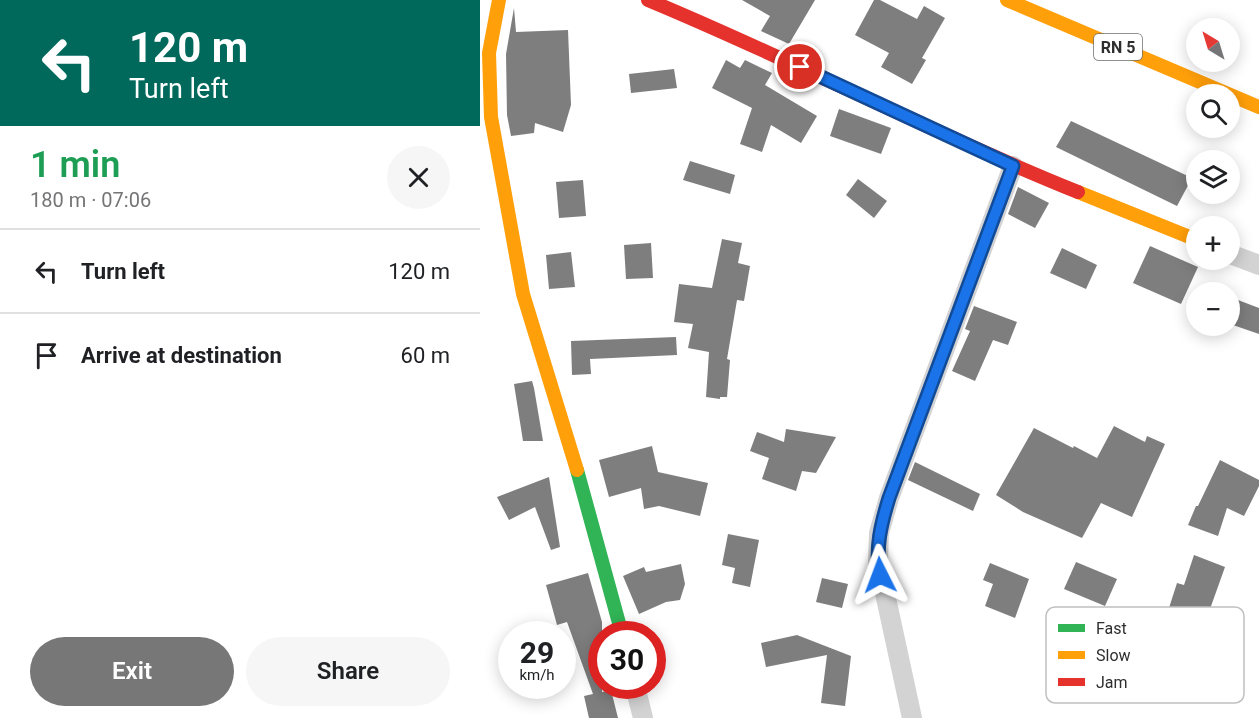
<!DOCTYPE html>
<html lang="en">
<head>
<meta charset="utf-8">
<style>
	:root { --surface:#fff; --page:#f6f6f6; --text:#202124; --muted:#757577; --line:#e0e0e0; --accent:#777 }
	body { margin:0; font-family:Roboto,sans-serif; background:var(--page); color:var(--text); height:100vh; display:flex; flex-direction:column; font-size:22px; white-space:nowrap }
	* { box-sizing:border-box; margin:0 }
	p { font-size:20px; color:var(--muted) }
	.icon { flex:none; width:33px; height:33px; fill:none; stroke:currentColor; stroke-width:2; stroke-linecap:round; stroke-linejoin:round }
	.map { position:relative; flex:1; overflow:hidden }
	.details { display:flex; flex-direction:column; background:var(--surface); width:480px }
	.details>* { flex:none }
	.top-card { background:#00695c; color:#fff; overflow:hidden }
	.needle { width:39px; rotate:322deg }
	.fabs { position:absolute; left:706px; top:18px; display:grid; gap:12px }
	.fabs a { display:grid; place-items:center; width:54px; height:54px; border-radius:50%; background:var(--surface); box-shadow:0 3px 15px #0003; font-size:30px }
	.speed { position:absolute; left:18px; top:621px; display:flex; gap:12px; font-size:30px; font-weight:700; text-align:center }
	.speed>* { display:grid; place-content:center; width:78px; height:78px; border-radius:50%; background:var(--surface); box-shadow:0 3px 15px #0003; line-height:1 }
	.speed small { font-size:15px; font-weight:400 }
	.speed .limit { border:9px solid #d22; background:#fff; color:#111 }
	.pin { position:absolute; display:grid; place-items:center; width:51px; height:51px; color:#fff; margin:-26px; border:3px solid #fff; border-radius:50%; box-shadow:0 2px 6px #0007 }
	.me { position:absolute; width:66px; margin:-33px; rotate:357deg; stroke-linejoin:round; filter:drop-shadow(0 0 4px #0008) }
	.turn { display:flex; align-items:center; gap:21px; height:126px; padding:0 30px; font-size:27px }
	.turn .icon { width:78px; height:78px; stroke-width:2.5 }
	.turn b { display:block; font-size:42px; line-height:51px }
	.round { display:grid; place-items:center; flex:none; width:63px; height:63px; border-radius:32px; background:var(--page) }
	.overview { display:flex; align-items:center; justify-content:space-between; height:102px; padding:0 30px }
	h1 { font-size:36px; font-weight:600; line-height:45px; color:#1e9e55 }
	.cta { display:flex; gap:12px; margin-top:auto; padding:12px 30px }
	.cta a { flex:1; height:69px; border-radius:36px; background:var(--accent); color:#fff; font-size:24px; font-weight:600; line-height:69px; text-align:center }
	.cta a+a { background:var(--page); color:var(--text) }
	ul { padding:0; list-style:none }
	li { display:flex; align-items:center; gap:18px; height:84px; padding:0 30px; border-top:2px solid var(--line) }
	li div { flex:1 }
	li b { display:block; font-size:22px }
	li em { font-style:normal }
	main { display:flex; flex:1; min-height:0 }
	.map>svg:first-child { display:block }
	.building { fill:#7e7e7e }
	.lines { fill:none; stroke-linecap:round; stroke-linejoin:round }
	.street { stroke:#d3d3d3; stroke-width:20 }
	.fast { stroke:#30b455; stroke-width:14 }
	.slow { stroke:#ff9f0a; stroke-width:14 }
	.jam { stroke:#e5322d; stroke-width:14 }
	.route-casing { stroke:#114b97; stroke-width:15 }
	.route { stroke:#1a73e8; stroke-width:10 }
	.labels { text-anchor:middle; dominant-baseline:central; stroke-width:6; stroke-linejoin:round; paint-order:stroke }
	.shield { fill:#fff; stroke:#6d6d6d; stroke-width:1.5 }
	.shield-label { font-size:16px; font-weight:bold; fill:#2e2e2e }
	.key { fill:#fff; stroke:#c0c0c0; stroke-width:1.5 }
	.key-label { font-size:16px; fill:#2e2e2e }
</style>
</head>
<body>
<main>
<section class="details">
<div class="top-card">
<div class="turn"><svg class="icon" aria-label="left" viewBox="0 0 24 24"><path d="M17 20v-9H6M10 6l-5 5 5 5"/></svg><div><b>120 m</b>Turn left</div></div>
</div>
<div class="overview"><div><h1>1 min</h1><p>180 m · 07:06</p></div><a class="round"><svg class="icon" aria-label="close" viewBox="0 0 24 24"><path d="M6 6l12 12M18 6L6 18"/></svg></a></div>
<ul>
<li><svg class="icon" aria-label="left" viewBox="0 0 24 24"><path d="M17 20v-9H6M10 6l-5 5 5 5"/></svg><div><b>Turn left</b></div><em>120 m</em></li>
<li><svg class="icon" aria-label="arrive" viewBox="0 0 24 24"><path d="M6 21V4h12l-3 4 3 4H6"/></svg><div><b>Arrive at destination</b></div><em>60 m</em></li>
</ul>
<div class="cta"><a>Exit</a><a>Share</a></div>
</section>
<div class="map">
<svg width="779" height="718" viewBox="0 0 779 718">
	<rect width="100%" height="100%" fill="#fff"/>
	<g class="building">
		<polygon points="262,0 335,0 309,44 281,31 290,16"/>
		<polygon points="394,0 400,0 437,19 444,6 465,18 442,58 446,60 432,84 401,67 409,53 375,35"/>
		<polygon points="34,8 36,32 88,30 91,105 83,132 55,123 54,133 31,136 27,115 26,54"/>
		<polygon points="246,60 260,68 265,60 292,73 285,85 337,116 321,143 291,125 282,152 260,144 272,108 232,88"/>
		<polygon points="194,69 197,88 151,93 149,74"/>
		<polygon points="359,109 411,128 401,154 350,136"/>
		<polygon points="591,121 712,178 697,206 576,147"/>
		<polygon points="210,161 255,175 250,194 203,180"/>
		<polygon points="378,179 407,201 394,218 366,195"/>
		<polygon points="103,180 106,216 79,218 76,182"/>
		<polygon points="538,187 569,203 555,228 528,214"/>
		<polygon points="242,239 262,243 258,263 270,266 264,301 257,300 247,359 250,360 247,397 240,397 240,399 226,397 229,352 208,348 213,324 194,322 199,284 232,288"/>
		<polygon points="171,243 173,278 146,279 144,245"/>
		<polygon points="670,246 718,267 701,304 653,283"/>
		<polygon points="582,248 617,265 606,289 570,273"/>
		<polygon points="91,252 95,287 69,289 66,255"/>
		<polygon points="750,297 779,308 779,334 750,324"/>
		<polygon points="494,306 537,322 528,345 513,340 495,381 472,371 490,331 485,329"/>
		<polygon points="196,337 197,355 110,359 111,374 92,375 91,341"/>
		<polygon points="52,381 54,388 63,441 43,441 34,384"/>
		<polygon points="634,426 665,442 667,436 685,444 652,517 621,503 602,538 543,512 516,495 554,428 593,448 594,446 617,458"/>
		<polygon points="306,429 356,437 336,473 322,471 316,491 282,479 289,458 270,451 277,432 304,442"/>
		<polygon points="172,446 178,472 228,483 220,516 179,506 164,509 161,488 129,497 119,460"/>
		<polygon points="740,460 779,480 779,486 764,516 747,508 738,536 708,525 716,506 718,506"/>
		<polygon points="435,462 500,494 493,511 428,480"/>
		<polygon points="69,477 80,547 71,550 55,507 29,520 17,497"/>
		<polygon points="248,534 279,540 270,587 252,583 255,568 242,565"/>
		<polygon points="714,555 745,567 725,623 688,611 697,583 704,585"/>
		<polygon points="596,562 637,579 625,606 584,589"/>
		<polygon points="510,563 549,579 535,618 505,606 513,584 503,580"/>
		<polygon points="201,564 205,584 200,600 186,602 159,614 143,576 164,567 166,572"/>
		<polygon points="108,573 122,622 122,692 131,690 138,718 109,718 104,696 113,694 87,622 77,625 66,585"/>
		<polygon points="342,578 368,584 362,608 336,602"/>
		<polygon points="317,635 371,656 365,706 341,703 347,655 286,667 281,643"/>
	</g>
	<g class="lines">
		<g class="street">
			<polyline points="750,254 779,265"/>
			<polyline points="155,686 163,718"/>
			<polyline points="432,718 398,561 399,533 409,498 533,166"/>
		</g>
		<polyline class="fast" points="97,470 142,634"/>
		<g class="slow">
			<polyline points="19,0 9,53 11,117 43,294 97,470"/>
			<polyline points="527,0 779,107"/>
			<polyline points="598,192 717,240"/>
		</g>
		<path class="jam" d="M 168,0 C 313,60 452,133 598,192"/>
	</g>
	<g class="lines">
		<defs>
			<path id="route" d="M 320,67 L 533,166 L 409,498 C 401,524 395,548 400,575"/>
		</defs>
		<use href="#route" class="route-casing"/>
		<use href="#route" class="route"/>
	</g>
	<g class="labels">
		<rect class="shield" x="614" y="34" width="48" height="26" rx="4.5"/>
		<g class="shield-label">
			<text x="638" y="47">RN 5</text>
		</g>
	</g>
	<rect x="566" y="607" width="198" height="96" rx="9" class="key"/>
	<rect x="578" y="624" width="27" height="8" fill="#30b455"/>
	<rect x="578" y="651" width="27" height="8" fill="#ff9f0a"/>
	<rect x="578" y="678" width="27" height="8" fill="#e5322d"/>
	<g class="key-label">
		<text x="616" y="634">Fast</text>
		<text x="616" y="661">Slow</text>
		<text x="616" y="688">Jam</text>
	</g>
</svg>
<div class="fabs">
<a><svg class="needle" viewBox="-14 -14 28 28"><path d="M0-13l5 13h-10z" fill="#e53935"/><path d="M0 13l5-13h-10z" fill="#757577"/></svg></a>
<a><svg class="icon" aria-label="search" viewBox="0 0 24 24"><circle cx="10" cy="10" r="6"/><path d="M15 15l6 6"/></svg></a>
<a><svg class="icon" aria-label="layers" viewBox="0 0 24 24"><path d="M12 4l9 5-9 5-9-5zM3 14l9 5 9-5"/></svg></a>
<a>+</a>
<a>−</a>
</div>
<div class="speed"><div>29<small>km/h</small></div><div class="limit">30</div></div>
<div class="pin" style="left:320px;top:67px;background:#d93025"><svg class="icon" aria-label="arrive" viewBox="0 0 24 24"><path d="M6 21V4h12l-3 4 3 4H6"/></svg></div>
<svg class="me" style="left:400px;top:575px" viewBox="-20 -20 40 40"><path d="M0-17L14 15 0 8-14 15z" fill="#1a73e8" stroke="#fff" stroke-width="4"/></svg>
</div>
</main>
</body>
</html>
